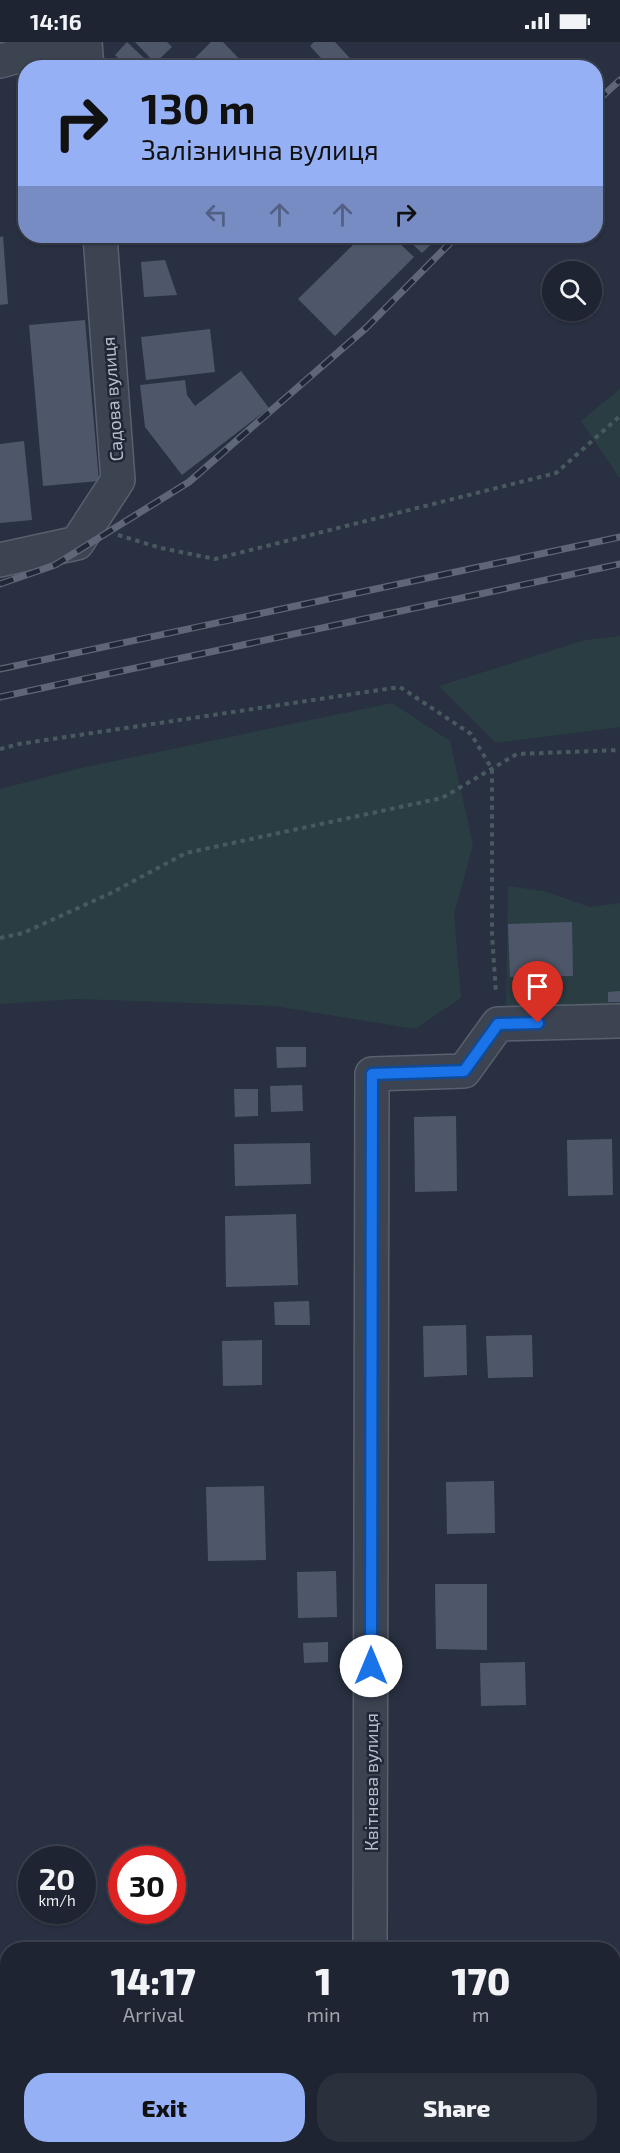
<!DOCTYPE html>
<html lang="en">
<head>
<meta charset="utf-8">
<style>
	:root { --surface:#1e2431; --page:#2b303d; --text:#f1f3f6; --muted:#a1a4ab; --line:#3c414d; --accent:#95b0f4 }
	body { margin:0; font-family:"Exo 2",sans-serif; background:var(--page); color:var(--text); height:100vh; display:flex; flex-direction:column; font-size:22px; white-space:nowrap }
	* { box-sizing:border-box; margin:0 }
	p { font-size:20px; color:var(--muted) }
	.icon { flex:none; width:33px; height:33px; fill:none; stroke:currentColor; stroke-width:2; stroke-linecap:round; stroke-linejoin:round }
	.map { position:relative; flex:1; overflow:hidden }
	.drawer { position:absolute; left:0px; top:1900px; width:621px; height:212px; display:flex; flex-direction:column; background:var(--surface); border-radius:24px 24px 0 0; box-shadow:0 2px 4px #0004,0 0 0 2px var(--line) }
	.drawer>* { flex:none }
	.banner { position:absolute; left:18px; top:18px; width:585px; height:183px; border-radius:24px; box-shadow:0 2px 4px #0004,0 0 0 2px var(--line); background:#95b0f4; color:#111; overflow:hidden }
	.controls { position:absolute; left:542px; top:219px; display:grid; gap:12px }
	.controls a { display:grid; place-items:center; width:60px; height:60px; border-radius:50%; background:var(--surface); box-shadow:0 2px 4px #0004,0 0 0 2px var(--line); font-size:30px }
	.speed { position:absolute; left:18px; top:1804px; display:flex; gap:12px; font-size:30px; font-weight:700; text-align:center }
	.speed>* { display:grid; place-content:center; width:78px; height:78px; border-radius:50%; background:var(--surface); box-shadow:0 2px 4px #0004,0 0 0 2px var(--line); line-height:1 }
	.speed small { font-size:15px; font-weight:400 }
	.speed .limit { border:9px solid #d22; background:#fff; color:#111 }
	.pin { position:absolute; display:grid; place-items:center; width:51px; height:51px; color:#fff; margin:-62px -26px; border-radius:50% 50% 50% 0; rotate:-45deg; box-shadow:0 0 6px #0007 }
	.pin .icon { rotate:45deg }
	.me { position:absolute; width:66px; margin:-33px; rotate:0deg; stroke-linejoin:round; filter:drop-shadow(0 0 4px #0008) }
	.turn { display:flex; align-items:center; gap:21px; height:126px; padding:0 24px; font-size:27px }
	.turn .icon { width:78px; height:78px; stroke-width:2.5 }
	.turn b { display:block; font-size:42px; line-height:51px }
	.lanes { display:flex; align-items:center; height:57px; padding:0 24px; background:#0003; justify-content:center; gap:30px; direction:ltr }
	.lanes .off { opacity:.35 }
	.eta { display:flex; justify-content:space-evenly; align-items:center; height:102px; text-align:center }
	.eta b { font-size:36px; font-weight:800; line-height:42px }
	.primary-button { display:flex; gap:12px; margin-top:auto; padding:12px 24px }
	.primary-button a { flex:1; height:69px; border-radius:24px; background:var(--accent); color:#111; font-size:24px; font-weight:800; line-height:69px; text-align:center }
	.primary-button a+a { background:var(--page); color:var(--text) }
	.status { display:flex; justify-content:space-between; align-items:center; height:42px; padding:0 30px; background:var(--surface); direction:ltr }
	.status svg { height:16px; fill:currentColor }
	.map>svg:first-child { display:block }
	.green { fill:#2a3d42 }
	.building { fill:#4e576a }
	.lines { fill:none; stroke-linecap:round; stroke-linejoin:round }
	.minor-casing { stroke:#5a606e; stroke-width:36 }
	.path { stroke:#485a5f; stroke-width:4; stroke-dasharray:4.5 4.5; stroke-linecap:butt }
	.minor { stroke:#3c4351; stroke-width:33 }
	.rail-casing { stroke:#5e6678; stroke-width:7 }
	.rail { stroke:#212736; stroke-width:4.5; stroke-dasharray:14; stroke-linecap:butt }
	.route-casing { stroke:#114b97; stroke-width:15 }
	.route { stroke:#1a73e8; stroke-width:10 }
	.labels { text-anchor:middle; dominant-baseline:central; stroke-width:5; stroke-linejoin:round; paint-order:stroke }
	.street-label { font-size:18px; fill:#b9becb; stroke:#212736 }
</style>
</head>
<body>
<div class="status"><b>14:16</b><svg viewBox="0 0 49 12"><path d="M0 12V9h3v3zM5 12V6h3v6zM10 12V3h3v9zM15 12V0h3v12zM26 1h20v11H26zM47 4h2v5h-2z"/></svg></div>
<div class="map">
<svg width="620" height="2111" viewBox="0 0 620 2111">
	<rect width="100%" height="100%" fill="#283041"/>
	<g class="green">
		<polygon points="620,347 620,435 619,435 581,379"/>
		<polygon points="620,594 620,685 496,701 439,644 585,598"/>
		<polygon points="392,661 450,699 473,803 454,872 461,956 415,987 274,964 76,957 0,962 0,747 81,726"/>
		<polygon points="508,844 544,849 590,865 620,861 620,997 529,989 506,965"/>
	</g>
	<g class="building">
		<polygon points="127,0 147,19 141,26 128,26 115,13"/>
		<polygon points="135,0 167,0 172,5 155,21"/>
		<polygon points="211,0 223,0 246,24 245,26 188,26 187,24"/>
		<polygon points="314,0 335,0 359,26 330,26 310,4"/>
		<polygon points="3,194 8,262 0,263 0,195"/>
		<polygon points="153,194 173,194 160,203"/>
		<polygon points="362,194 392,194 414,215 335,294 298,257"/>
		<polygon points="404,194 440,194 422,211"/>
		<polygon points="165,218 177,253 144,255 141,220"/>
		<polygon points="85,278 99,439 43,444 29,283"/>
		<polygon points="210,287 215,330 146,338 141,295"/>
		<polygon points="241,329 269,366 182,433 145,385 140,343 185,338 187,353 195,364"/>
		<polygon points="24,399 32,478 0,481 0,402"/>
		<polygon points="572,880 573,934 510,935 508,882"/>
		<polygon points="620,949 620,960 608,960 608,950"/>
		<polygon points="276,1005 306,1005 306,1025 277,1026"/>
		<polygon points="302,1043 303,1069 271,1070 270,1044"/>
		<polygon points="234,1047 258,1047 258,1074 235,1075"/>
		<polygon points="456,1074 457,1149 415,1150 414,1075"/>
		<polygon points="612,1097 613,1153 568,1154 567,1098"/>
		<polygon points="310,1101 311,1142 235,1144 234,1102"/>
		<polygon points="296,1172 298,1243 226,1245 225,1174"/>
		<polygon points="309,1259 310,1283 275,1283 274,1260"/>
		<polygon points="466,1283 467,1333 424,1335 423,1284"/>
		<polygon points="532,1293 533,1335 488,1336 486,1294"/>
		<polygon points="262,1298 262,1343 223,1344 222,1299"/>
		<polygon points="494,1439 495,1491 447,1492 446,1440"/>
		<polygon points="264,1444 266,1518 208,1519 206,1445"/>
		<polygon points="336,1529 337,1575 298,1576 297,1530"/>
		<polygon points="435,1542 487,1542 487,1608 436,1607"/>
		<polygon points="328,1600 328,1620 304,1621 303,1601"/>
		<polygon points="525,1620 526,1663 481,1664 480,1621"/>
		<rect x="219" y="2104" width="14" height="7"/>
		<polygon points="92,2107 92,2111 46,2111 46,2108"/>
	</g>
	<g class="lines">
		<defs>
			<g id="minor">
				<polyline points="85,0 87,26"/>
				<polyline points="0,19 69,0"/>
				<polyline points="0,518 77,501 118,438 100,194"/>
				<polyline points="370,1908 372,1032 464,1029 498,982 620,979"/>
				<polyline points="370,2111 370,2104"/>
			</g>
		</defs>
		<use href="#minor" class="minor-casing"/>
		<g class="path">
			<polyline points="118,493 161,506 215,517 556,431 620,374"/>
			<polyline points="0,707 19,702 400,645 471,692 492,727 492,893 496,951"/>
			<polyline points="0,896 23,891 111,851 186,811 442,756 517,712 620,708"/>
		</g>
		<use href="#minor" class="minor"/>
		<defs>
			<g id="rail">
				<polyline points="596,60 620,38"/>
				<polyline points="0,542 55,523 189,440 366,286 457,194"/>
				<polyline points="0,627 620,495"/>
				<polyline points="0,655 620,522"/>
			</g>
		</defs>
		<use href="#rail" class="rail-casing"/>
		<use href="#rail" class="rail"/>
	</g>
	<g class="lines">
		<defs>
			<polyline id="route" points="371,1624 372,1032 464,1029 498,982 538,981"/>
		</defs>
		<use href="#route" class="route-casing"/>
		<use href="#route" class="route"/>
	</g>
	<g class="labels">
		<g class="street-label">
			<text transform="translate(112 357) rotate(-94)">Садова вулиця</text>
			<text transform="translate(371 1740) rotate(-90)">Квітнева вулиця</text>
		</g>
	</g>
</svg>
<div class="controls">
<a><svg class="icon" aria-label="search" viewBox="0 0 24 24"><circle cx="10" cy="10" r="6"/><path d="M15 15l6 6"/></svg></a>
</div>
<div class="speed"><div>20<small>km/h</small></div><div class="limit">30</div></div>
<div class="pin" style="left:538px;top:981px;background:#d93025"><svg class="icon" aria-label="arrive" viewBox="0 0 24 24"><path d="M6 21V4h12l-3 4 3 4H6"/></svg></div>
<svg class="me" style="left:371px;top:1624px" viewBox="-20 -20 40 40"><circle r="19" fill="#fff"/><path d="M0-13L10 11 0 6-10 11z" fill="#1a73e8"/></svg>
<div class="banner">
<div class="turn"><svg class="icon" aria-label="right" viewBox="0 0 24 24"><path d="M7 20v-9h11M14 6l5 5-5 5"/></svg><div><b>130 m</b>Залізнична вулиця</div></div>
<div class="lanes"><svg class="icon off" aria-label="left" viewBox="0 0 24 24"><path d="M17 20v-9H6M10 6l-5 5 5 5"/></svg><svg class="icon off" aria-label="ahead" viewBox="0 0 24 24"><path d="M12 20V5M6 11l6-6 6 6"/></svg><svg class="icon off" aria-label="ahead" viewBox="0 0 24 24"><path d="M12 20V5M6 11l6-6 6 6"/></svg><svg class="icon" aria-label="right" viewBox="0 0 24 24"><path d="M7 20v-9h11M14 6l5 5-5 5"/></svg></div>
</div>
<section class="drawer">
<div class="eta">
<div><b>14:17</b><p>Arrival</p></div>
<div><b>1</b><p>min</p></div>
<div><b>170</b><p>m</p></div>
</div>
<div class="primary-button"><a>Exit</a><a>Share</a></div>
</section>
</div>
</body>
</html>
